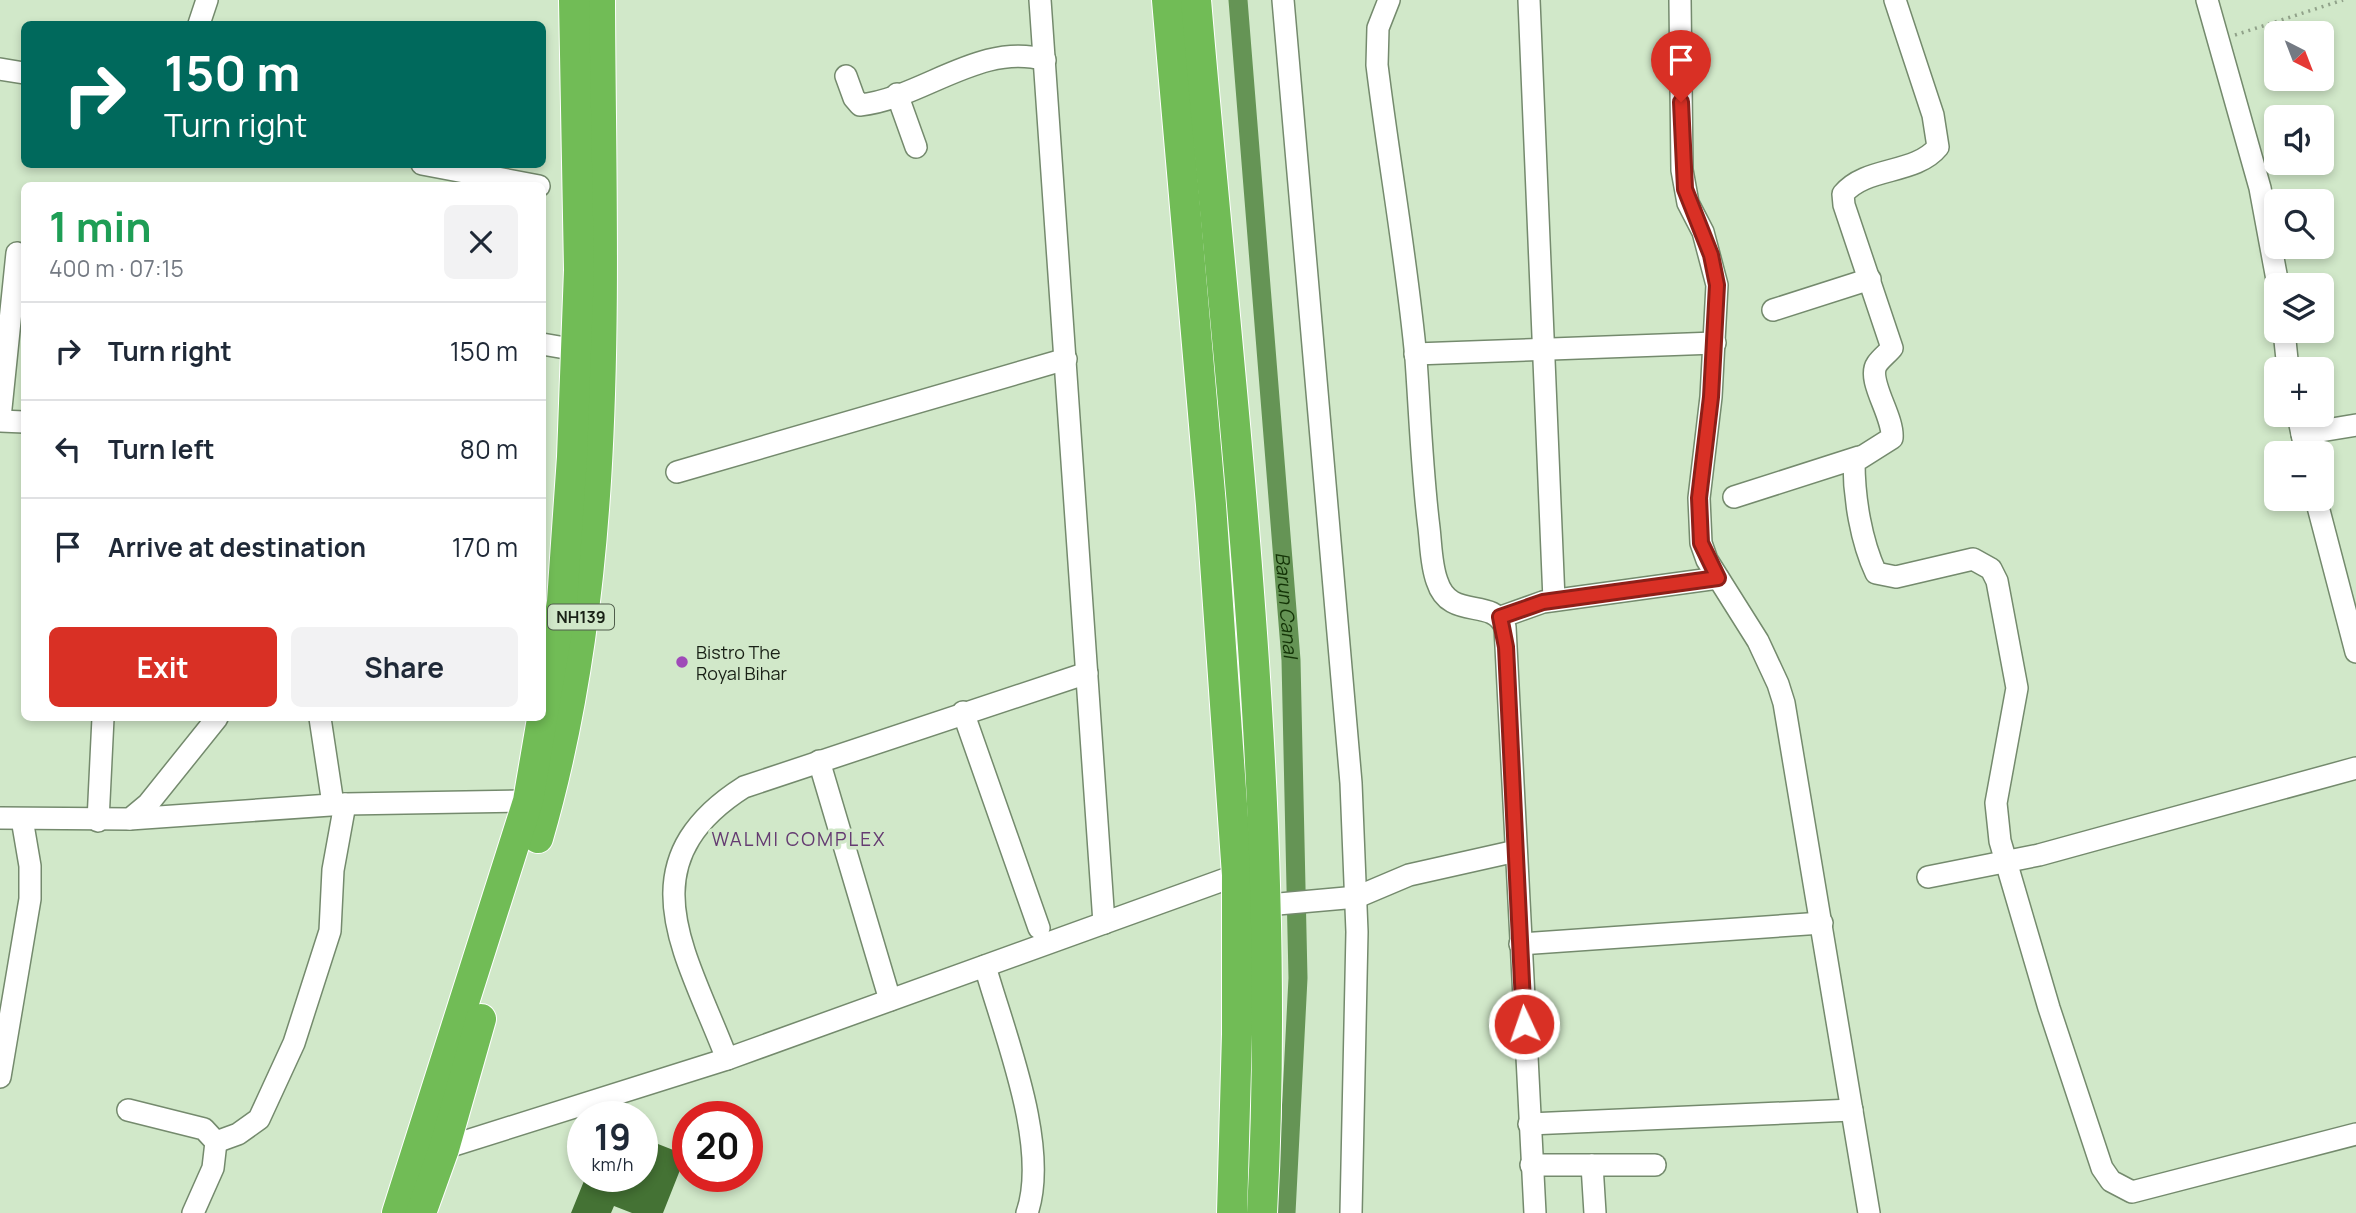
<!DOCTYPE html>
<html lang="en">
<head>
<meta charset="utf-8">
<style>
	:root { --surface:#fff; --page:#f2f2f3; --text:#1f2937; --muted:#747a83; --line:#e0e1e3; --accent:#d93025 }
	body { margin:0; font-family:Manrope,sans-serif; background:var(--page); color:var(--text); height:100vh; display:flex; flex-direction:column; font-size:26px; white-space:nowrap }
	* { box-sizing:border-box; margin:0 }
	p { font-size:23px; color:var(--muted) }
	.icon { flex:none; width:38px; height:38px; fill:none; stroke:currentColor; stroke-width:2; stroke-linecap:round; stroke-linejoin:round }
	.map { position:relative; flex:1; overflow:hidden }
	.drawer { position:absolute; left:21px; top:182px; width:525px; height:539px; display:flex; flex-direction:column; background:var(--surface); border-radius:10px; box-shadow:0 4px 10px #0003 }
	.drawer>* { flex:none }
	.hud { position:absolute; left:21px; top:21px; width:525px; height:147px; border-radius:10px; box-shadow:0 4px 10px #0003; background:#00695c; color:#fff; overflow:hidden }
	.needle { width:46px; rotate:138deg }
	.tools { position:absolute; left:2264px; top:21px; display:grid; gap:14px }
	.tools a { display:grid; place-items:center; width:70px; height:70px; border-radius:10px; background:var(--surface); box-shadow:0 4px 10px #0003; font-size:35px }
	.speed { position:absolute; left:567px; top:1101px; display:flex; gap:14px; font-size:35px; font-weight:700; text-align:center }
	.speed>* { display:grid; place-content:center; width:91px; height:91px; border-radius:50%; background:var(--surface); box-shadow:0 4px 10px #0003; line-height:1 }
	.speed small { font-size:18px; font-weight:400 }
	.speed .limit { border:10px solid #d22; background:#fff; color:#111 }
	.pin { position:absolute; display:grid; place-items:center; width:60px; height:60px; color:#fff; margin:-72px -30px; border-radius:50% 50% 50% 0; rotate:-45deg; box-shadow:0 0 7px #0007 }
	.pin .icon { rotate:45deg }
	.me { position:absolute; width:77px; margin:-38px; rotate:357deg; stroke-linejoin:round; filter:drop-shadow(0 0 5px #0008) }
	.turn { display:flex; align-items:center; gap:24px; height:147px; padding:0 28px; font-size:32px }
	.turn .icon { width:91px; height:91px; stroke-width:2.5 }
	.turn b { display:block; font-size:49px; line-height:60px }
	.round { display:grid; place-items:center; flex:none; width:74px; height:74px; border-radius:10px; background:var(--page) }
	.summary { display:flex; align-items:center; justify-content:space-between; height:119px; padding:0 28px }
	h1 { font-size:42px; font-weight:700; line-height:52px; color:#1e9e55 }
	.action { display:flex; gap:14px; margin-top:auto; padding:14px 28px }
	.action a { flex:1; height:80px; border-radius:10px; background:var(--accent); color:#fff; font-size:28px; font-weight:700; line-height:80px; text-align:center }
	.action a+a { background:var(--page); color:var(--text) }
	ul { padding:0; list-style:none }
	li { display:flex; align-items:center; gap:21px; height:98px; padding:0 28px; border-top:2px solid var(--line) }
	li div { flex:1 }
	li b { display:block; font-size:26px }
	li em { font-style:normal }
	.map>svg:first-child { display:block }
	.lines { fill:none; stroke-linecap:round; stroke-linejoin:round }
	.canal { stroke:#659455; stroke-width:19 }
	.building { fill:#447234 }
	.minor-casing { stroke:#748a6d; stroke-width:24 }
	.highway-casing { stroke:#fff; stroke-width:32 }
	.path { stroke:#91a28a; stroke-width:3.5; stroke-dasharray:2 5; stroke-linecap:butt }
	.minor { stroke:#fff; stroke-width:21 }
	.highway { stroke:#71bc56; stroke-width:30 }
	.route-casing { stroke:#8d1f18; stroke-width:18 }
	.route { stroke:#d93025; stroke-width:12 }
	.poi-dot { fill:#9f4ab8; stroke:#d1e8c9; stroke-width:2.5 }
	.labels { text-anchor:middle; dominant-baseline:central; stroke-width:7; stroke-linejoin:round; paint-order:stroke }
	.shield { fill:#d1e8c9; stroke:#505d4c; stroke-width:2 }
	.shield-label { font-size:16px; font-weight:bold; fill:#192116 }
	.poi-label { font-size:18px; fill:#192116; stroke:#d1e8c9; text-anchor:start }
	.water-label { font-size:19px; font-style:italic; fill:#143407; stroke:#d1e8c9 }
	.neighbourhood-label { font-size:19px; letter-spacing:2px; fill:#643a71; stroke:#d1e8c9 }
</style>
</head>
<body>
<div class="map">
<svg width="2356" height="1213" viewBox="0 0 2356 1213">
	<rect width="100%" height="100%" fill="#d1e8c9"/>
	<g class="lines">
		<path class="canal" id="s1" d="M 1238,0 L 1291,660 L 1298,978 L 1286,1213"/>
	</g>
	<polygon class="building" points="658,1144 686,1155 663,1213 632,1213 614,1206 611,1213 571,1213 586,1176 645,1176"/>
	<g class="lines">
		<defs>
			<g id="minor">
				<polyline points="1040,0 1104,923"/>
				<polyline points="1283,0 1351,783 1357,932 1351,1213"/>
				<path d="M 1389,0 L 1378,28 L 1377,65 C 1389,163 1407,261 1416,359 C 1420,415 1422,472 1429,528 C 1431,545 1431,565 1437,581 C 1450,622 1492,596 1505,627 L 1535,1213"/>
				<polyline points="1529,0 1554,600"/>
				<polyline points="1680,0 1682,170 1688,203 1703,232 1717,285 1711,397 1699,498 1701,543 1707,560 1758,641 1778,684 1784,703 1869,1213"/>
				<path d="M 1895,0 L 1933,115 L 1938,147 C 1915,175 1866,166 1843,194 L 1844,205 L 1892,348 C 1888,353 1881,358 1877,364 C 1866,380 1894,416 1892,438 L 1854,462 C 1854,498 1861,541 1876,573 L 1896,577 L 1973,559 L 1991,569 L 1997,581 L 2017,688 L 1996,803 L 2000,841 L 2049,1008 L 2102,1168 L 2111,1181 L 2132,1192 L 2356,1134"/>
				<polyline points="2207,0 2260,188 2278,285"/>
				<polyline points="199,24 207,0"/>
				<polyline points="0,69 24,73"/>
				<path d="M 846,76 L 854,98 L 860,105 C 921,99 981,41 1045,60"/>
				<polyline points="897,94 916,147"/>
				<polyline points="422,164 539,186"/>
				<polyline points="1773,310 1870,279"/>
				<polyline points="2284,331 2288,369"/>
				<polyline points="542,344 577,350"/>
				<polyline points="1415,354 1715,343"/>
				<polyline points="2298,415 2306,453"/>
				<polyline points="0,418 17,253"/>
				<polyline points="0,421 24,422"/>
				<polyline points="2302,434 2356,425"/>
				<polyline points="677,472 1066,359"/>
				<polyline points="1734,497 1859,457"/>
				<polyline points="2316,499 2356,652"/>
				<polyline points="1501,617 1543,602 1718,578"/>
				<polyline points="963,712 1039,928"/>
				<polyline points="320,718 333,804"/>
				<polyline points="819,761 890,1000"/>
				<polyline points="0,818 130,819 148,804 217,718"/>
				<polyline points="130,819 345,804 528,801"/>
				<polyline points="98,821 103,718"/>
				<polyline points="1928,877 2039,855 2356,768"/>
				<polyline points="1268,905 1357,897 1409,875 1516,851"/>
				<polyline points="1520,944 1822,923"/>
				<path d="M 985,966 C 1004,1033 1050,1146 1027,1213"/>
				<path d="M 727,1059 C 687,954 623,864 744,787 L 1087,673"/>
				<polyline points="0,1077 30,899 30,866 22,819"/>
				<polyline points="128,1110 204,1129 216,1142 213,1168 193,1213"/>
				<polyline points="1529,1124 1852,1110"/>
				<polyline points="216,1142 238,1134 259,1119 294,1043 330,931 333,870 345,804"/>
				<polyline points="435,1151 727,1059 1237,875"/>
				<polyline points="1531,1165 1655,1165"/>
				<polyline points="1592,1165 1595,1213"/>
			</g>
			<g id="highway">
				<polyline points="1167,0 1211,505 1237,875 1237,1034 1232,1213"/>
				<path d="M 1196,0 C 1230,403 1284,808 1262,1213"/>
				<path d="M 538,838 C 617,567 601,279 600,0"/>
				<polyline points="397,1213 528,801 562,602 572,457 579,270 574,0"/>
				<polyline points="421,1213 444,1149 481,1019"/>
			</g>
		</defs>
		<use href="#minor" class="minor-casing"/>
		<use href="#highway" class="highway-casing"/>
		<polyline class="path" points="2235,35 2343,0"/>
		<use href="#minor" class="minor"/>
		<use href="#highway" class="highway"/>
	</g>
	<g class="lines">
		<defs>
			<polyline id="route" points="1524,1024 1506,647 1500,617 1543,602 1718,578 1701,543 1699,498 1711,397 1717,285 1711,255 1685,189 1681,102"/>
		</defs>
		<use href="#route" class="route-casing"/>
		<use href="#route" class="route"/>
	</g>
	<circle class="poi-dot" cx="682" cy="662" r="7"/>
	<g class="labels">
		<rect class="shield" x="548" y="604.5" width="66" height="25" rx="5"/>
		<g class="shield-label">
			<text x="581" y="617">NH139</text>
		</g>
		<g class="poi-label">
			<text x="696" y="652">Bistro The<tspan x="696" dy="21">Royal Bihar</tspan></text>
		</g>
		<g class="water-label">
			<text stroke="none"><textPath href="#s1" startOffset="607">Barun Canal</textPath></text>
		</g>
		<g class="neighbourhood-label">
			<text x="799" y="839">WALMI COMPLEX</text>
		</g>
	</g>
</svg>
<div class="tools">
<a><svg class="needle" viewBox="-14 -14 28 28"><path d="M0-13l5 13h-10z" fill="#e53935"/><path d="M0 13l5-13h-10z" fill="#747a83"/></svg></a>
<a><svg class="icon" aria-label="sound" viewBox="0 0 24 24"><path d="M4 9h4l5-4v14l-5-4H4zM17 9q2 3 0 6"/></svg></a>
<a><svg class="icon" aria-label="search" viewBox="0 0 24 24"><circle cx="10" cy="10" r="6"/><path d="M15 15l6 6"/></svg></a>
<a><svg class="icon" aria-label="layers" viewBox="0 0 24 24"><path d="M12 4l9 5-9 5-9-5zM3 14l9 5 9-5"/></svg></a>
<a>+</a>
<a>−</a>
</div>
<div class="speed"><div>19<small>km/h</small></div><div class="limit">20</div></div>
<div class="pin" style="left:1681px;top:102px;background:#d93025"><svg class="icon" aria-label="arrive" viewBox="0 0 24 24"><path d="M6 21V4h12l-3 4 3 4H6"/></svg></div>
<svg class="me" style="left:1524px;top:1024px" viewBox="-20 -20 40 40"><circle r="17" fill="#d93025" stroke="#fff" stroke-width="3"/><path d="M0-11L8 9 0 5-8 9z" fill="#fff"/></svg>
<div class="hud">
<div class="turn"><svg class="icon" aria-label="right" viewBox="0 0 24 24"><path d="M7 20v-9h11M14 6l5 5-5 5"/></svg><div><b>150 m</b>Turn right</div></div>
</div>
<section class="drawer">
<div class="summary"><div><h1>1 min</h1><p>400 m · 07:15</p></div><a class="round"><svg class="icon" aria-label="close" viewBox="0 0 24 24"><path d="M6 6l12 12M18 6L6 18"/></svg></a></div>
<ul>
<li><svg class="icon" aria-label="right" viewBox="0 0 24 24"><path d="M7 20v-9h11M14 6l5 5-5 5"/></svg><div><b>Turn right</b></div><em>150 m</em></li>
<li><svg class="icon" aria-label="left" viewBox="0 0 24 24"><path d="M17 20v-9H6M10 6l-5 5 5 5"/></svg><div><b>Turn left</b></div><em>80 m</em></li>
<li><svg class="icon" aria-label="arrive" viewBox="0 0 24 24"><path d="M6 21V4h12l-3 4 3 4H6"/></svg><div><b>Arrive at destination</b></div><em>170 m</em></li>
</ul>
<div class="action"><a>Exit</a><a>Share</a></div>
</section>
</div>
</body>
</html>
